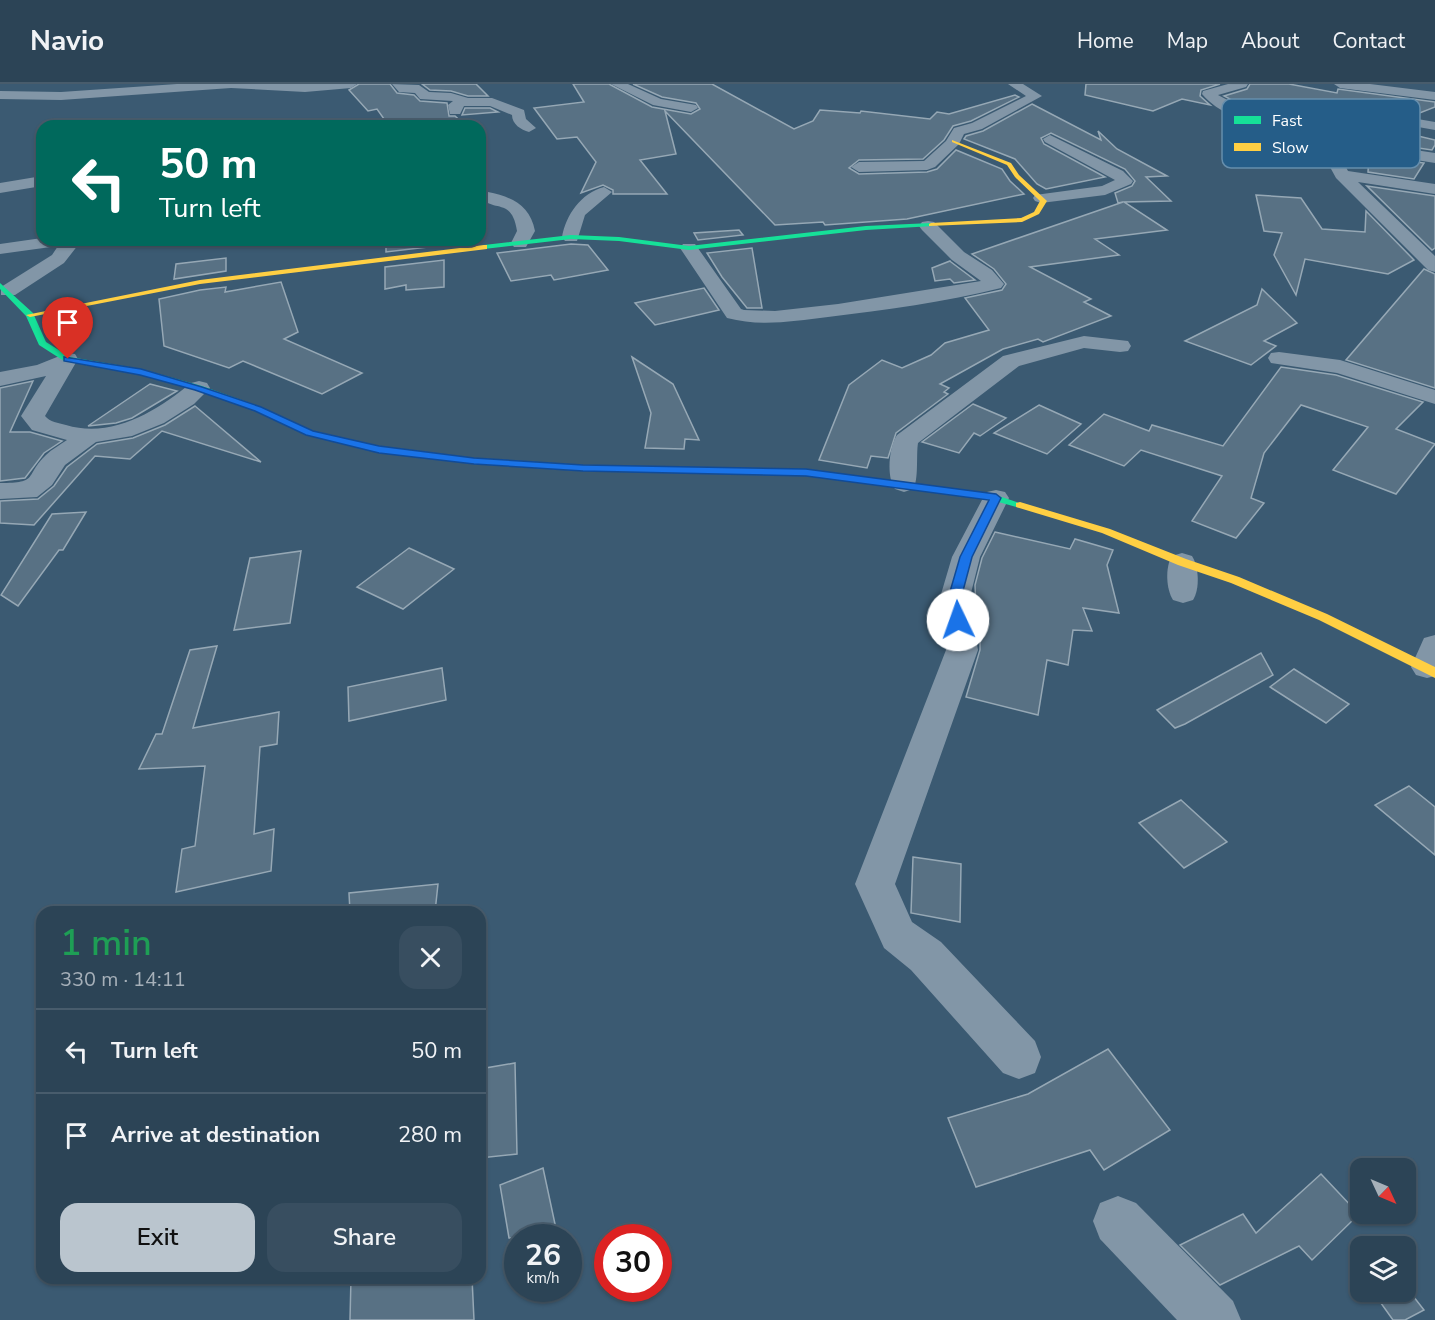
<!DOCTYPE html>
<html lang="en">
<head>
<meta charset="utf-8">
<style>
	:root { --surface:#2c4456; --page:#384e60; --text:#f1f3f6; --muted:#a6b0b9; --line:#485c6c; --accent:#bac5ce }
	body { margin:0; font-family:"Nunito Sans",sans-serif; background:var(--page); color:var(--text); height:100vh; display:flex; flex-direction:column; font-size:22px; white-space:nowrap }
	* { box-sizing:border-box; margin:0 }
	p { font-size:20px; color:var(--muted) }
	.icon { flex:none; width:33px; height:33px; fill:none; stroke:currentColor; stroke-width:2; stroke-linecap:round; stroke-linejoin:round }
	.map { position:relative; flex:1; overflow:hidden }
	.side { position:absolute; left:36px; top:822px; width:450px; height:378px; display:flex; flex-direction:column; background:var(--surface); border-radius:18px; box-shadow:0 2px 4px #0004,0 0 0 2px var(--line) }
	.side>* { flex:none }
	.banner { position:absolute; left:36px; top:36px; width:450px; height:126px; border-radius:18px; box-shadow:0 2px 4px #0004,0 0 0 2px var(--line); background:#00695c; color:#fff; overflow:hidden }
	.needle { width:39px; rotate:134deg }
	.buttons { position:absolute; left:1350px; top:1074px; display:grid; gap:12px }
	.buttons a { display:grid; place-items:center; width:66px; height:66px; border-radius:12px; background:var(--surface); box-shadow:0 2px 4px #0004,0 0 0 2px var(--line); font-size:30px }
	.speed { position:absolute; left:504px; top:1140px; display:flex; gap:12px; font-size:30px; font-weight:700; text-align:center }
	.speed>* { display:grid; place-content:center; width:78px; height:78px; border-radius:50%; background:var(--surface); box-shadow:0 2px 4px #0004,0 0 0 2px var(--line); line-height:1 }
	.speed small { font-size:15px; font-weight:400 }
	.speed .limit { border:9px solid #d22; background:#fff; color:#111 }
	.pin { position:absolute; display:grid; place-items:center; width:51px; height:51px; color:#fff; margin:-62px -26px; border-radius:50% 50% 50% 0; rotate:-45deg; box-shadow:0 0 6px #0007 }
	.pin .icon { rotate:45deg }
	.me { position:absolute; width:66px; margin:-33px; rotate:357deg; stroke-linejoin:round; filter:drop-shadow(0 0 4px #0008) }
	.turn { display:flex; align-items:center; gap:21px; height:126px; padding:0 24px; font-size:27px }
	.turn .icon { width:78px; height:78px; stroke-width:2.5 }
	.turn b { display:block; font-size:42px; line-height:51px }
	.round { display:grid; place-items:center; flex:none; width:63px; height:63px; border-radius:18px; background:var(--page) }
	.overview { display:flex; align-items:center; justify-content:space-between; height:102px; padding:0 24px }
	h1 { font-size:36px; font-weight:600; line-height:45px; color:#1e9e55 }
	.primary-button { display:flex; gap:12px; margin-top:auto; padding:12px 24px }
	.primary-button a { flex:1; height:69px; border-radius:18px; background:var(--accent); color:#111; font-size:24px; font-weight:600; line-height:69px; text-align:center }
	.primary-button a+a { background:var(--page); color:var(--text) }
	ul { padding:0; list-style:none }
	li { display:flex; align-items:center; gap:18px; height:84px; padding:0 24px; border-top:2px solid var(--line) }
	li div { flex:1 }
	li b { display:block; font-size:22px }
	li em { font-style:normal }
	header { display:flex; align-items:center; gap:36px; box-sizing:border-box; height:84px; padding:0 30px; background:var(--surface); border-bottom:2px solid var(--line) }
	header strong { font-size:28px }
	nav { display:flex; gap:33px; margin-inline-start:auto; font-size:21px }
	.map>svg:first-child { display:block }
	.building { fill:#587184; stroke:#96a8b5; stroke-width:1.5 }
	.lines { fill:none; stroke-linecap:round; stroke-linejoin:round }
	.street { fill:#8296a7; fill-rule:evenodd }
	.fast { fill:#16e098; fill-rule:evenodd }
	.slow { fill:#ffcf43; fill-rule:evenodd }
	.route { fill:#1a73e8; stroke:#114b97; stroke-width:1.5 }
	.key { fill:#255d88; stroke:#668eac; stroke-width:1.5 }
	.key-label { font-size:16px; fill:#fff }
</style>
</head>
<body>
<header>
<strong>Navio</strong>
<nav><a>Home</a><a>Map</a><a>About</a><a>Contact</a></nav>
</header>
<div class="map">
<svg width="1435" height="1236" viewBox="0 0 1435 1236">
	<rect width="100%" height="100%" fill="#3b5a72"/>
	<g class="building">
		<polygon points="359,0 390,0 397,9 414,11 420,17 447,19 449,32 455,32 466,42 389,42 377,25 368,27 349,6"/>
		<polygon points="422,0 476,0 488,12 468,12 451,7 430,6"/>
		<polygon points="573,0 609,0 652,23 691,30 700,25 696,19 662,13 633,0 712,0 794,45 813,37 820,26 860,29 861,27 930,35 937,28 949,30 1015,11 1019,13 971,37 953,42 944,56 923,75 859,76 849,84 859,90 927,88 937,85 956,66 1002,85 1010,97 1024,110 907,135 825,141 823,138 775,141 665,27 676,70 640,76 667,110 613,110 613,106 603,101 581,109 596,78 577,53 557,55 534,24 584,18"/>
		<polygon points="1086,0 1220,0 1201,6 1200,12 1210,21 1182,15 1153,27 1085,11"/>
		<polygon points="1250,0 1289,0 1337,9 1338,5 1435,18 1435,23 1412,32 1405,31 1385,38 1382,44 1390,49 1397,47 1435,56 1435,61 1432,66 1370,57 1370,49 1355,55 1331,51 1324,44 1251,26 1224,12 1247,5"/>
		<polygon points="1032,20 1101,56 1098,47 1117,65 1167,92 1146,93 1171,117 1124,118 1167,146 1095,155 1119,171 1030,183 1091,215 1084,218 1111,232 1043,258 1038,255 1003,265 940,300 949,304 944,308 948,310 896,349 888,374 871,372 867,384 819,376 849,301 882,276 902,284 931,271 945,259 989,246 965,214 1002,206 1006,200 994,185 972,170 1123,118 1118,119 1115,109 1132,102 1135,97 1125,85 1051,49 1041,54 1044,60 1105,93 1046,105 1037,100 1015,75 964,55 966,52 983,47"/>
		<polygon points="465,24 490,24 498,28 462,31"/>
		<polygon points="1369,71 1424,79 1414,95 1368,88"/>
		<polygon points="1367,102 1435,112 1435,164 1432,166"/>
		<polygon points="1256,111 1301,114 1322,145 1365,148 1366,127 1414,176 1388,190 1305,175 1296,211 1274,171 1282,149 1264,147"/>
		<polygon points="739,146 743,151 698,156 694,149"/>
		<polygon points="386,156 435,156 436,162 386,168"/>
		<polygon points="571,160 588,161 608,186 554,196 551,191 511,197 497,169"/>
		<polygon points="752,164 762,224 747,224 722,193 707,169"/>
		<polygon points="226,174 226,187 174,195 176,180"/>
		<polygon points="444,176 444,203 406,206 406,201 385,205 385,183"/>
		<polygon points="950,177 951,178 975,196 954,199 950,195 935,197 932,184"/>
		<polygon points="1424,185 1435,190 1435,304 1346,276"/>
		<polygon points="281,198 298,248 284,255 362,289 322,310 243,277 229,284 164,262 159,215 200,206 226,203 225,208"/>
		<polygon points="704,204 719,226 655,241 635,219"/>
		<polygon points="1262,205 1297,239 1264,257 1276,262 1251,281 1185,257 1257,221"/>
		<polygon points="632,273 673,300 699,356 685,355 684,365 645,364 651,329"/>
		<polygon points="1281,283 1336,291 1423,318 1396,345 1435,360 1396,410 1333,386 1368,343 1301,321 1264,369 1251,414 1264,419 1236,454 1192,437 1222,392 1141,366 1124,382 1069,361 1104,330 1149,347 1152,341 1223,362"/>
		<polygon points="33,297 10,348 30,348 62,357 44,369 25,394 0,397 0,304"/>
		<polygon points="150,300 177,307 132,334 116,339 88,342"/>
		<polygon points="973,320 1006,334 980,352 974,349 959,369 922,358"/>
		<polygon points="1039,321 1081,340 1047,370 994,349"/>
		<polygon points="195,322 261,378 162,347 130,375 95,372 34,441 0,439 0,417 38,415 54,402 67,383 97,360 133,354 165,341"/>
		<polygon points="86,428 63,466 59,466 18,522 1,511 52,430"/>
		<polygon points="995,448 1070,465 1075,455 1113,466 1107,481 1119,529 1083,524 1092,547 1073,546 1068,581 1047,576 1038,631 966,613 980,566 980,554 977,548 975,501 982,474"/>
		<polygon points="409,464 454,485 403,525 357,503"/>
		<polygon points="301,467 290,539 234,546 250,474"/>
		<polygon points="217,562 193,644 279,628 277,660 260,663 254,750 274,745 271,787 176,808 182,765 195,762 205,682 139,685 156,650 162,650 190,566"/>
		<polygon points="1261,569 1273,591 1185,640 1175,644 1157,626"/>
		<polygon points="442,584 446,616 349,637 348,603"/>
		<polygon points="1294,585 1349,620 1326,639 1270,603"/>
		<polygon points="1409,702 1435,723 1435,771 1375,721"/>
		<polygon points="1181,716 1227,758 1184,784 1139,739"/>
		<polygon points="913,773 961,780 960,838 911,829"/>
		<polygon points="438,800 435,828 350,828 349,809"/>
		<polygon points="1108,965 1170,1046 1104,1086 1090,1066 976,1103 948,1034 1028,1010"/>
		<polygon points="515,979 517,1070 480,1074 480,985"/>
		<polygon points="543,1084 558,1154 509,1154 500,1101"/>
		<polygon points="1321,1090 1354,1125 1354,1135 1312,1176 1299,1162 1220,1201 1180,1161 1243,1130 1256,1149"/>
		<polygon points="351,1194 472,1194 474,1236 350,1236"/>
		<polygon points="1373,1208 1410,1208 1424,1226 1405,1236 1393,1236"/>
	</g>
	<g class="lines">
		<g class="street">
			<polygon points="177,0 357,0 351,4 305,8 231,4 61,16 0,15 0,7 61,8"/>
			<path d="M 392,0 L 419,1 L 429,8 L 451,9 L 468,14 L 492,14 L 524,26 L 526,35 L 536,44 L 529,48 C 521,46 512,40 512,31 L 490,22 L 464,22 L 460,30 L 450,30 L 448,21 L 453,17 L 420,15 L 415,9 L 399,8 Z"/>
			<polygon points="611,0 628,0 661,15 696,21 698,24 691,28 653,21"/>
			<polygon points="1008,0 1023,0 1042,12 982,45 964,50 959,60 935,83 927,86 859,88 851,83 859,78 924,77 946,57 954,44 972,39 1026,12"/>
			<path d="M 1228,0 L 1248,0 L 1246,3 L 1218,11 L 1250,28 L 1323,46 L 1330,53 L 1435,69 L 1435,79 L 1335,63 L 1348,87 L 1435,100 L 1435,110 L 1358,98 L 1435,172 L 1435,188 L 1428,186 L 1336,94 L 1313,52 C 1277,43 1227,40 1202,10 L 1203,7 Z"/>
			<polygon points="1334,0 1370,0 1435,8 1435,16 1340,4"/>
			<polygon points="1406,33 1435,38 1435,46 1407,41 1391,47 1384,43 1386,40"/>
			<polygon points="1050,51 1123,87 1133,97 1131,100 1105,111 1041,119 1035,117 1033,114 1035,111 1102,102 1115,96 1045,58 1043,55"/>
			<polygon points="42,92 42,102 0,109 0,99"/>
			<path d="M 604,103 L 612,108 L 585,131 L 577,157 L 565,157 L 562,153 C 566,131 581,109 604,103 Z"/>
			<path d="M 488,108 C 512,113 530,121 535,147 L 526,163 L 514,163 L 511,159 L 517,147 C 512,113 494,129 480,113 L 482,110 Z"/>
			<path d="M 928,137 L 934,138 L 964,168 L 992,186 L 1004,200 L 1001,204 C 945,218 885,226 828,233 C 793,237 761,243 727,234 L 680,164 L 683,160 L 695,160 L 741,225 L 744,226 L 775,227 L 838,220 L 981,197 L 952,176 L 922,146 L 919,142 L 922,138 Z"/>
			<polygon points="42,154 42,156 82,156 64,179 15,211 1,211 1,203 52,171 58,162 0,170 0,160"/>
			<path d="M 1084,252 L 1128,257 L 1131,262 L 1128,267 L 1120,268 L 1084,264 L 1019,282 L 918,359 C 916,371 919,396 913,405 L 904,408 L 895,405 C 886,393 889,363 897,351 L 1003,272 Z"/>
			<polygon points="1279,268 1340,276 1435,306 1435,320 1337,289 1271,279 1268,274 1271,269"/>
			<path d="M 67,269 L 75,270 L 78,275 L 45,332 C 50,338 58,339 66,341 C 112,355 157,327 191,299 L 199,297 L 207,299 L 210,304 L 194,320 L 164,339 L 132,352 L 96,358 L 65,381 L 52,401 L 37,413 L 0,415 L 0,399 C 40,399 24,392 46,371 C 52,365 60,361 67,356 L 32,346 L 21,332 L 46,292 L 0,302 L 0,288 L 37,281 Z"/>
			<polygon points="996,406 1005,408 1009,414 980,473 969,517 978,566 895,800 912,838 941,858 1035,957 1041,973 1035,989 1019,995 1003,989 911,886 884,864 855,800 946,566 939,517 952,473 983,414 987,408"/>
			<path d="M 1182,469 L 1192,472 C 1199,483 1200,505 1193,516 L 1183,519 L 1173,516 C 1166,505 1165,483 1172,472 Z"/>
			<polygon points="1435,551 1435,592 1427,594 1416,591 1411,583 1424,554"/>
			<polygon points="1118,1112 1136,1119 1233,1217 1241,1236 1177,1236 1100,1155 1093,1137 1100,1119"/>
		</g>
		<g class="fast">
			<polygon points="931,139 933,140 933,142 866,146 689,166 619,157 571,155 484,165 480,163 484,161 571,151 619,153 689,162 866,142"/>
			<polygon points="0,199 33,229 46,258 70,273 141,285 202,302 261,323 312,347 376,364 371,367 306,351 255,327 196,306 140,291 64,277 39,261 26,232 0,205"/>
			<polygon points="738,384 806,385 996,411 1025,421 1020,424 995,417 806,391 734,389 734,385"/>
		</g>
		<g class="slow">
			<polygon points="952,56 1011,79 1019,91 1047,117 1039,130 1022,138 929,142 929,140 931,139 1021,134 1034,128 1040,117 1015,93 1007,81 952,58"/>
			<polygon points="484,161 487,161 487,165 200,200 30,233 26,231 200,196"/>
			<polygon points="371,361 474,374 583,381 738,384 743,387 738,390 583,387 474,380 367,366 367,362"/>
			<polygon points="1020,418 1110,445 1186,475 1239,493 1327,530 1435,583 1435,594 1319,536 1231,499 1178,481 1102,449 1016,423 1016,419"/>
		</g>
	</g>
	<polygon class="route" points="64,273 141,285 202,303 261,323 313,347 379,362 474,374 583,381 806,385 996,410 1001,414 972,473 960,518 964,536 958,540 952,536 947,518 960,473 989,416 806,392 583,387 474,380 379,369 306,351 255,327 195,306 140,291 64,277"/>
	<rect x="1222" y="15" width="198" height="69" rx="9" class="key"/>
	<rect x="1234" y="32" width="27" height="8" fill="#16e098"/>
	<rect x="1234" y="59" width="27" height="8" fill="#ffcf43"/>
	<g class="key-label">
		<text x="1272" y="42">Fast</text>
		<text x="1272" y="69">Slow</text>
	</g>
</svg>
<div class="buttons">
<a><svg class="needle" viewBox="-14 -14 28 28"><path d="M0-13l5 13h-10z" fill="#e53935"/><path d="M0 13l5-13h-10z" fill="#a6b0b9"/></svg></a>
<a><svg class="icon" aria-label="layers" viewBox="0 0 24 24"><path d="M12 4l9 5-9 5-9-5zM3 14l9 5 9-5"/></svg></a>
</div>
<div class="speed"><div>26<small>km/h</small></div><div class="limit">30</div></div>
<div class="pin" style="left:68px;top:275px;background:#d93025"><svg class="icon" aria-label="arrive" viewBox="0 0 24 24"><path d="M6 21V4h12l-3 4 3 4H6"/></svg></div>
<svg class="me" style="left:958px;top:536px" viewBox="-20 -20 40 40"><circle r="19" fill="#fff"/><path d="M0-13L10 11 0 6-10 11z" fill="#1a73e8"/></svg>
<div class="banner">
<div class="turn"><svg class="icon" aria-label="left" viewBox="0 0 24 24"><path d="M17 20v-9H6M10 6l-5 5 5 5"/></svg><div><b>50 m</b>Turn left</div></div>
</div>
<section class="side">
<div class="overview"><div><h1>1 min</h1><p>330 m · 14:11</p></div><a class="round"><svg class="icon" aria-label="close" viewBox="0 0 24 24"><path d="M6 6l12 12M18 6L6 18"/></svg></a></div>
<ul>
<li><svg class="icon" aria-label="left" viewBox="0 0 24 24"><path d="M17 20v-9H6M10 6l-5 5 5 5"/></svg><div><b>Turn left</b></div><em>50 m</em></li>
<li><svg class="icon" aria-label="arrive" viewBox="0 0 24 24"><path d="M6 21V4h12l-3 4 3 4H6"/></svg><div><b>Arrive at destination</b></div><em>280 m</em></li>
</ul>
<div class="primary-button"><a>Exit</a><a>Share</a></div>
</section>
</div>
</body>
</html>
